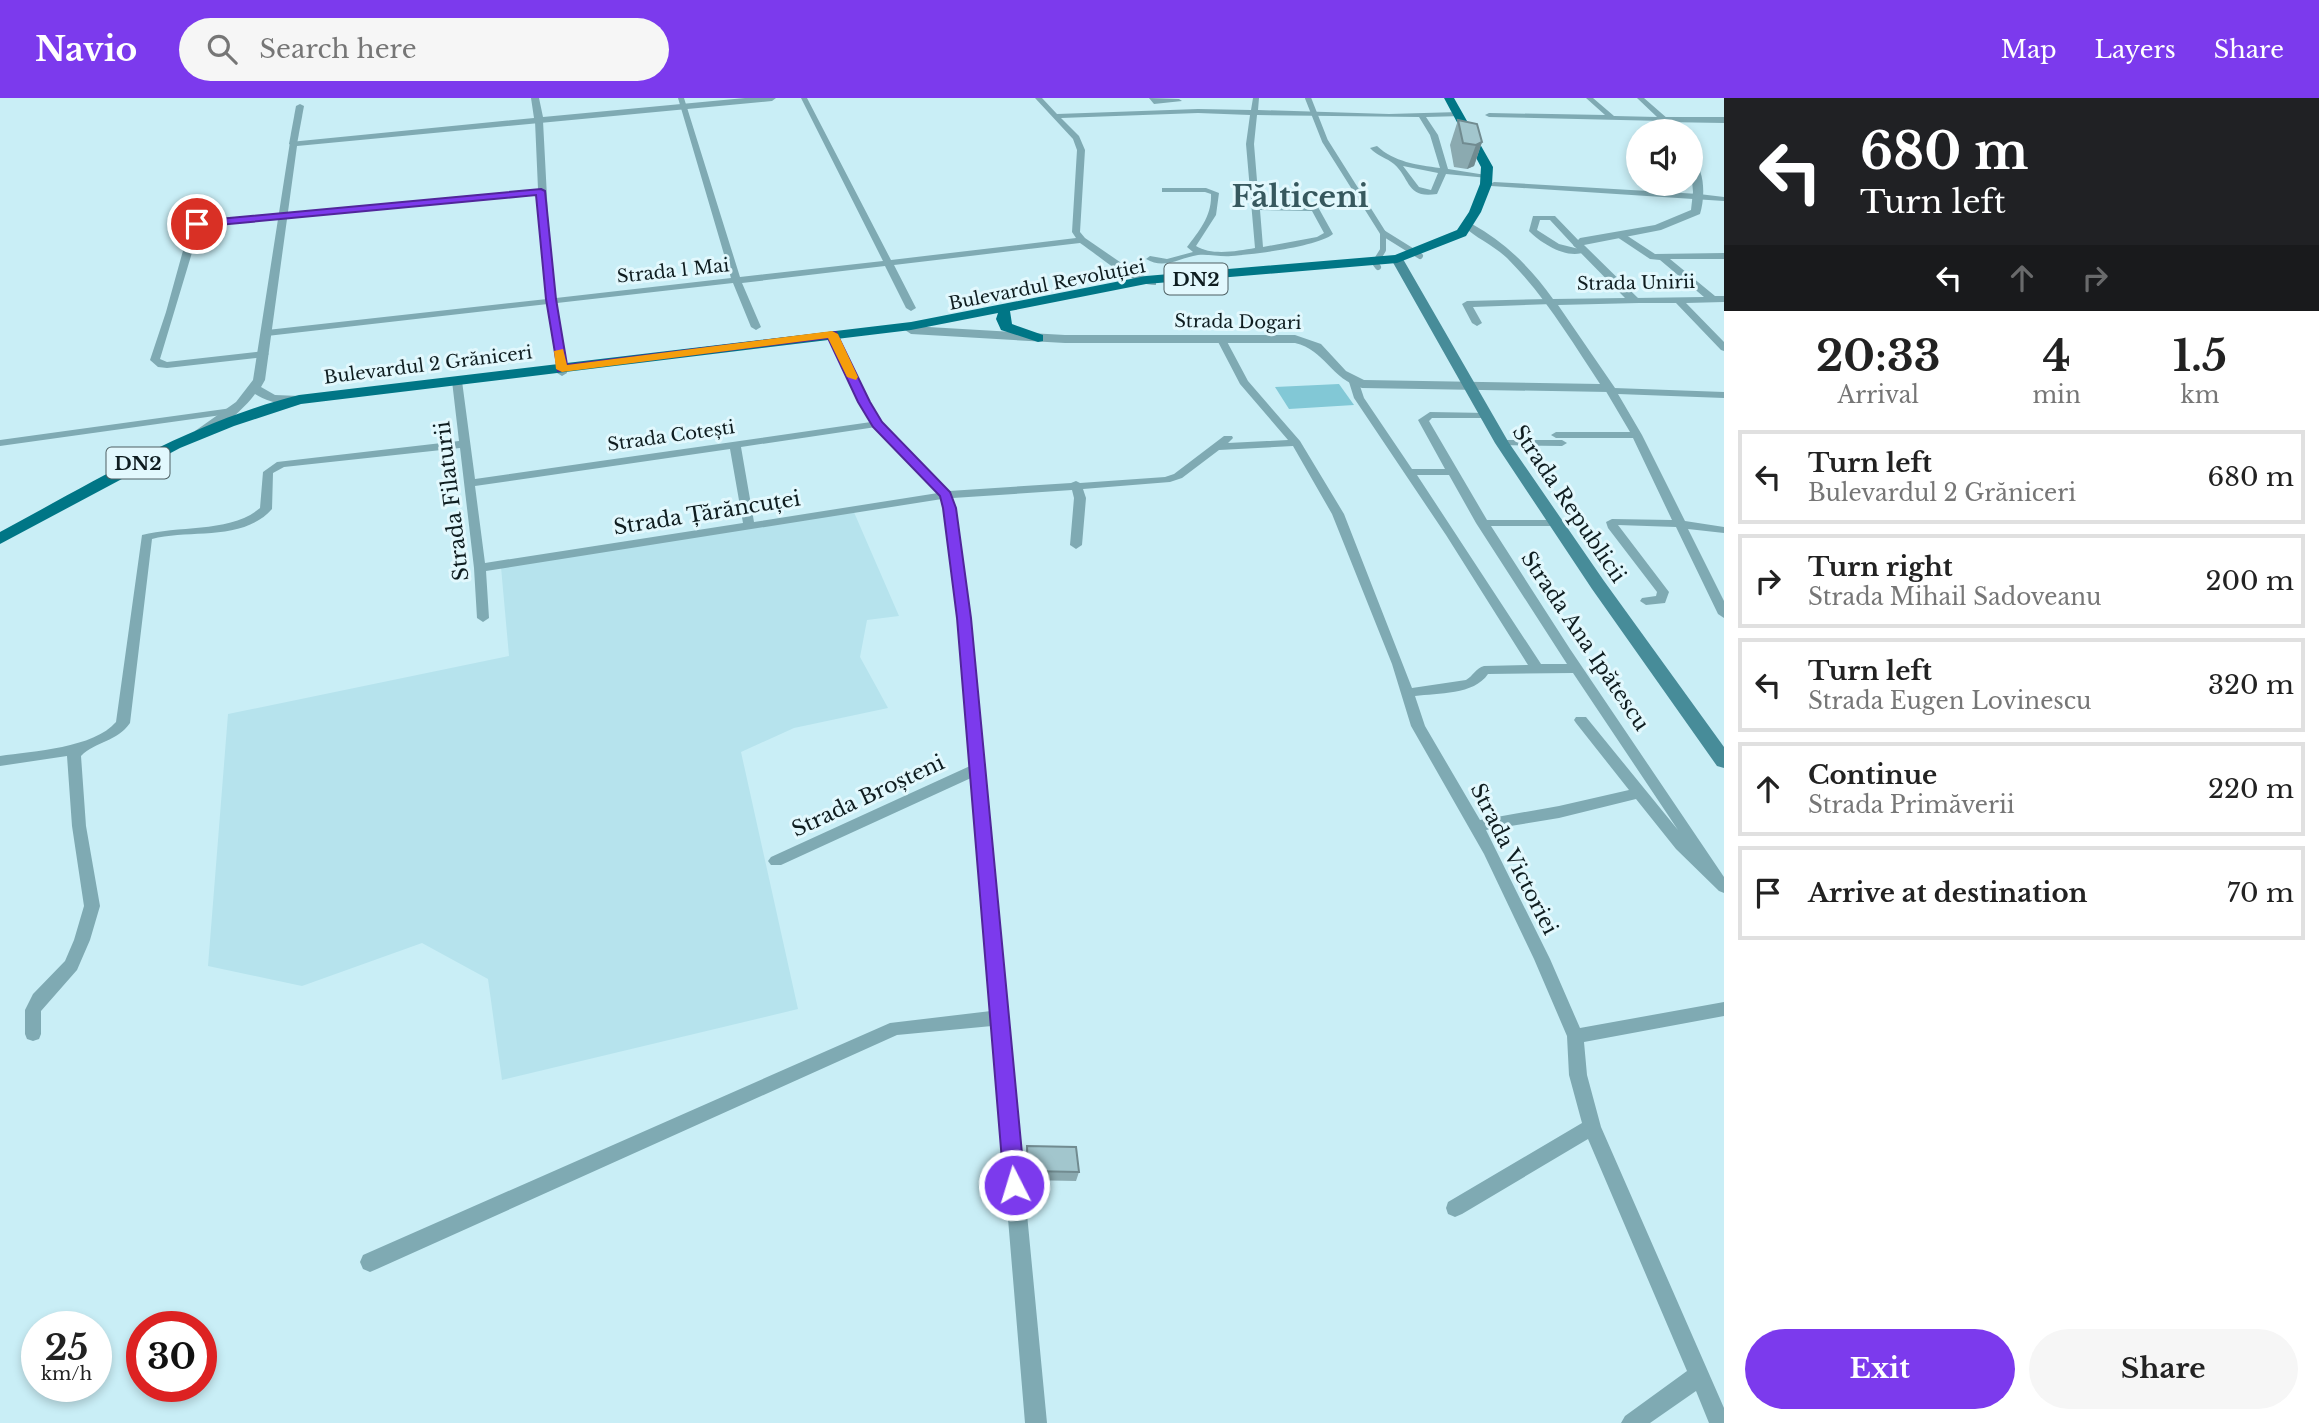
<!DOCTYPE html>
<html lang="en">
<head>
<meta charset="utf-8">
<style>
	:root { --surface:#fff; --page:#f6f6f6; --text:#222; --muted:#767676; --line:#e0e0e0; --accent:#7c3aed }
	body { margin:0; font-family:"Libre Baskerville",serif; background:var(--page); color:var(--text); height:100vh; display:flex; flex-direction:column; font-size:26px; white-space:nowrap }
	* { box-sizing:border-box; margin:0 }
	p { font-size:23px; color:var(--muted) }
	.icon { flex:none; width:38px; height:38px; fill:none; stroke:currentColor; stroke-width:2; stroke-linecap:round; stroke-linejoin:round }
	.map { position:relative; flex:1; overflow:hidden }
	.side { display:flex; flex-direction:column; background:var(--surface); width:595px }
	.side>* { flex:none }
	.top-card { background:#202124; color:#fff; overflow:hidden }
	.controls { position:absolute; left:1626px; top:21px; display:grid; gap:14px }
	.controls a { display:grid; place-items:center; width:77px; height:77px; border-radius:50%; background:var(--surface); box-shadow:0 4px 10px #0003; font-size:35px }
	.speed { position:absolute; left:21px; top:1213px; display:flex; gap:14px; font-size:35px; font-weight:700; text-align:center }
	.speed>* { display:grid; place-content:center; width:91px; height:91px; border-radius:50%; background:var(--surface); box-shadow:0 4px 10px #0003; line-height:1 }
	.speed small { font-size:18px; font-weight:400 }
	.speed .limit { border:10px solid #d22; background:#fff; color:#111 }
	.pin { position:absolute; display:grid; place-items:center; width:60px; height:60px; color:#fff; margin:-30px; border:4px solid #fff; border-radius:50%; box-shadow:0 2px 7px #0007 }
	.me { position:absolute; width:77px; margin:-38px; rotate:355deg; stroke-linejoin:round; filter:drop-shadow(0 0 5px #0008) }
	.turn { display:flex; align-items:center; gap:24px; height:147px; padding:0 21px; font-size:32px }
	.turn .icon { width:91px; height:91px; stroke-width:2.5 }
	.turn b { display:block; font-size:49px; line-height:60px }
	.lanes { display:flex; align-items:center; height:66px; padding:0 21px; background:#0003; justify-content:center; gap:35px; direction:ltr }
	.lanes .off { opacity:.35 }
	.eta { display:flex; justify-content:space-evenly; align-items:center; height:119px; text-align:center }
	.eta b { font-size:42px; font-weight:700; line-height:49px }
	.primary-button { display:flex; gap:14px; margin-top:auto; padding:14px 21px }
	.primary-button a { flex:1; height:80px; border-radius:42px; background:var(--accent); color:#fff; font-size:28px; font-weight:700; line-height:80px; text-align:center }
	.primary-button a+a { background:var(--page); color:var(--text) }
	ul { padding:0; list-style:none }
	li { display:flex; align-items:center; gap:21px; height:94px; margin:0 14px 10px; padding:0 7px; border:4px solid var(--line); border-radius:0px }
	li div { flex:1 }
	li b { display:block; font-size:26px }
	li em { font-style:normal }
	header { display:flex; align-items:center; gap:42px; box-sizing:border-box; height:98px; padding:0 35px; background:var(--accent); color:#fff }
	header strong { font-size:33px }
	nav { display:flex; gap:38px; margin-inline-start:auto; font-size:24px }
	.search { width:490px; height:63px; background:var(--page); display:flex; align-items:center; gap:18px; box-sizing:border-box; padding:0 24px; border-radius:38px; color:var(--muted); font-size:26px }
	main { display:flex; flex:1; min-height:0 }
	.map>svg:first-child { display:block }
	.built { fill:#b6e3ed }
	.green { fill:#82c8d6 }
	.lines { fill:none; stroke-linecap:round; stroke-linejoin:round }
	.pedestrian { stroke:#7faab3; stroke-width:6 }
	.minor { fill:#7faab3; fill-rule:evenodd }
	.tertiary { fill:#7faab3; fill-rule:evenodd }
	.secondary { fill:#478c99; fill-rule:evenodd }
	.primary { fill:#007686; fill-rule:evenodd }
	.wall { fill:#8baab0 }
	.shaded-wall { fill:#718b90 }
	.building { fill:#a2c6cd; stroke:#718b90; stroke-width:2 }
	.route { fill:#7c3aed; stroke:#51269a; stroke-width:2 }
	.slow { fill:#f59e0b }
	.labels { text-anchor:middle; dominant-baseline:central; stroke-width:6; stroke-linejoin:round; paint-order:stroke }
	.far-street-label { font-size:18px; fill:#0f1d20; stroke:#e2f8fd }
	.shield { fill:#e2f8fd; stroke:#4e5f62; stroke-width:2 }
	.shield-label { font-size:19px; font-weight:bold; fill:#0f1d20 }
	.street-label { font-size:21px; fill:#0f1d20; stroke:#e2f8fd }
	.far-town-label { font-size:30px; font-weight:bold; fill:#37585e; stroke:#e2f8fd }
</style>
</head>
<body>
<header>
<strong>Navio</strong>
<div class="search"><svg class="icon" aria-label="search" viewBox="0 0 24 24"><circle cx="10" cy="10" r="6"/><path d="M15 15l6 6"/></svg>Search here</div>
<nav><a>Map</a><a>Layers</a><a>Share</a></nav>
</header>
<main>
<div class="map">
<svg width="1724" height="1325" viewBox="0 0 1724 1325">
	<rect width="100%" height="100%" fill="#c9eef6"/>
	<polygon class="built" points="853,412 899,518 867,522 860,559 888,610 794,630 741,654 798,911 502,982 488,881 422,845 302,888 208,868 228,616 509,558 501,469"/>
	<polygon class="green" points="1339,286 1354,307 1289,311 1275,289"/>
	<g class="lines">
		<g class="pedestrian">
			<polyline points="1308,0 1325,43 1383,135 1383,152 1375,165 1378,169"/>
			<polyline points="1383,135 1420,158"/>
		</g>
		<g class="minor">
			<path d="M 678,0 L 684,0 L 740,179 L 883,163 L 801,0 L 807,0 L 891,162 L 1076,140 L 1072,134 L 1077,52 L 1073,41 L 1035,0 L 1042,0 L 1057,16 L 1198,11 L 1251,12 L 1253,0 L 1259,0 L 1258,12 L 1389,16 L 1459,14 L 1462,18 L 1426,19 L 1438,37 L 1448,71 L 1492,78 L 1488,80 L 1446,76 L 1437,96 C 1406,101 1411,81 1394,66 C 1387,60 1377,58 1370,50 L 1377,48 C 1394,64 1417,67 1440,70 L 1430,37 L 1419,19 L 1257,17 L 1254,46 L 1259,107 L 1318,109 L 1333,136 C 1317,149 1254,156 1231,158 C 1221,159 1209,156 1198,157 C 1179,160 1164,172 1146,161 L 1150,158 L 1167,161 L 1193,154 L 1187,149 C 1199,133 1212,118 1211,96 L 1205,94 L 1162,94 L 1162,90 L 1206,90 L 1219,95 L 1216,117 L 1196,148 C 1212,158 1237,153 1255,150 L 1246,46 L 1250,17 L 1198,15 L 1061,20 L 1079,38 L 1085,52 L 1080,134 L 1085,140 L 1133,173 L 1156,183 L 1156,187 C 1133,188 1099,158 1080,145 L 894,167 L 916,210 L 911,213 L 906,210 L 885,168 L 742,185 L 761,229 L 756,232 L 751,229 L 733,185 L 557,205 L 567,275 L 562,278 L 557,275 L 548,206 L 267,238 L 262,235 L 267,232 L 547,201 L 538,96 L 200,128 L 160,261 L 167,264 L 264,253 L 269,256 L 264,259 L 167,270 L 158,269 L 150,262 L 166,214 L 189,131 L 194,124 L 538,91 L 535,23 L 539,21 L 543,23 L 548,118 L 556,200 L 731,180 ZM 1403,68 L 1438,75 L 1431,92 L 1419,89 ZM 1260,112 L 1312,113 L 1324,135 L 1317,139 L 1263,149 Z"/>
			<polygon points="1149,0 1179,1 1182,3 1154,6"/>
			<polygon points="1586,0 1593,0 1614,18 1657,19 1637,0 1644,0 1668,21 1664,23 1489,19 1485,17 1489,15 1605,17"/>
			<polygon points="300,6 304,8 297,46 293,48 289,46 296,8"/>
			<polygon points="1494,84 1699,96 1724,99 1724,103 1491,88 1490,86"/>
			<path d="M 1533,118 L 1555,118 L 1581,145 L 1581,149 L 1575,149 L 1550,122 L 1540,122 L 1537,132 L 1559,146 L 1587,153 C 1569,163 1542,146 1529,133 Z"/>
			<polygon points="1617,135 1623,135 1655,156 1724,155 1724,161 1670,161 1715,198 1724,198 1724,204 1686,205 1724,244 1724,253 1721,252 1676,205 1632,205 1630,203 1635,200 1704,199 1660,162 1650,161 1617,139"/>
			<polygon points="1549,201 1554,204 1552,206 1473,209 1482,225 1477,228 1472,225 1462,206 1467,203"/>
			<path d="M 832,233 L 837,236 L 869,304 L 882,324 L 949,393 L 1071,385 L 1076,383 L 1080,385 L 1165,379 L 1174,376 L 1224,338 L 1232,338 L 1233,340 L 1228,345 L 1288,342 L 1240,286 L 1216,240 L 1224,238 L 1248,283 L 1300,343 L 1344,416 L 1412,590 L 1466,582 C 1473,578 1476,570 1484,568 L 1528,567 L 1446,437 L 1354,300 L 1349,284 L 1358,282 L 1364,300 L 1412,371 L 1445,371 L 1418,322 L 1430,314 L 1488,315 L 1489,317 L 1484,320 L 1432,320 L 1429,323 L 1487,422 L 1555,422 L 1561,425 L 1555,428 L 1491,428 L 1570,551 L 1724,779 L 1724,795 L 1719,793 L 1676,751 L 1636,701 L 1559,720 L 1486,732 L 1550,861 L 1580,930 L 1724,904 L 1724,918 L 1584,944 L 1587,977 L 1601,1029 L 1724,1310 L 1724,1325 L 1709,1325 L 1696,1293 L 1650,1325 L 1621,1325 L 1625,1318 L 1687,1273 L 1588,1041 L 1462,1116 L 1455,1119 L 1448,1116 L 1446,1110 L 1448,1104 L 1582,1025 L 1569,977 L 1567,938 L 1534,861 L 1484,756 L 1411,628 L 1392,566 L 1332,416 L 1293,348 L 1219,352 L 1182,380 L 1170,384 L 1083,391 L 1086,400 L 1082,447 L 1076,451 L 1070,447 L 1074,400 L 1072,392 L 953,400 L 970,520 L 1047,1325 L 1025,1325 L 992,928 L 897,937 L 377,1171 L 370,1174 L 363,1171 L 360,1164 L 363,1157 L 890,925 L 991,913 L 971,680 L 781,767 L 771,767 L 768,763 L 771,759 L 970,668 L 958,520 L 942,401 L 486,473 L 489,520 L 483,524 L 477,520 L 474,470 L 460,350 L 284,369 L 273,375 L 272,411 C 243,444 190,431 152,441 L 130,625 C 117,644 96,643 81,658 L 86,728 L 100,808 L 90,842 L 77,872 L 41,913 L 41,936 L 39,941 L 33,943 L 27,941 L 25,936 L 25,912 L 33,896 L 65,863 L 74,842 L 84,808 L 72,728 L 67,658 L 0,668 L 0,658 C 33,653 94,650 116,624 L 142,437 C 179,427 231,435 260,410 L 263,374 L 277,364 L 459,343 L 452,283 L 457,280 L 462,283 L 475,381 L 871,324 L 859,304 L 827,236 ZM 876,329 L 938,395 L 754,424 L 741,349 ZM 730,351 L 743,425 L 485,465 L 475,388 ZM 1417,377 L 1449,377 L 1476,425 L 1567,566 L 1541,566 ZM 1573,575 L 1678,732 L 1586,619 L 1576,619 L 1574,622 L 1576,625 L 1629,692 L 1559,708 L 1480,722 L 1425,628 L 1415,598 C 1438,595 1474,597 1488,576 Z"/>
			<polygon points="1609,287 1614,290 1724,294 1724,300 1618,296 1642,337 1685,423 1724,429 1724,435 1688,431 1724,503 1724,520 1718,516 1676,429 1618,427 1669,494 1665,505 1646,507 1640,503 1642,500 1656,498 1657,494 1608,430 1606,424 1612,421 1672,422 1633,340 1556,340 1551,337 1556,334 1630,334 1604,290"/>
			<polygon points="232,310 236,311 236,315 0,348 0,342"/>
			<polygon points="1502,342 1562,342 1567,345 1562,348 1498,347 1498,343"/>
		</g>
		<g class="tertiary">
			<path d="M 531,0 L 539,0 L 543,19 L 745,0 L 776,0 L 772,3 L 297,48 L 265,282 L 261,289 L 275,297 L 299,298 L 305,302 C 292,312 268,304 255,296 C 246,309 212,341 195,339 L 195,333 L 236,304 L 253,282 L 290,44 L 534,20 Z"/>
			<polygon points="1661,19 1724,19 1724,25 1664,24 1660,21"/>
			<path d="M 1690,59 C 1706,70 1705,100 1700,116 L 1661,132 L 1584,147 L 1639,201 L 1639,205 L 1558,207 L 1615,290 L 1609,294 L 1362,290 C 1331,281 1325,252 1295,245 L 1065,245 L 911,236 L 905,232 L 911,228 L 1065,237 L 1295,237 L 1321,246 L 1346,273 L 1364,282 L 1600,286 C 1571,242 1544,197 1507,160 C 1493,147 1476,140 1463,128 L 1472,126 C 1505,144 1531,170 1553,201 L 1625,200 L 1573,147 L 1580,140 L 1655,127 L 1691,112 L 1693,94 Z"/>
		</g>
		<polygon class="secondary" points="1397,157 1403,161 1509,345 1604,483 1724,649 1724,670 1717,668 1592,491 1495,345 1391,161"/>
		<path class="primary" d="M 1444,0 L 1454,0 L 1493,69 L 1492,86 L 1481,114 L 1466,138 L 1397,165 L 1146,186 L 1010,213 L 1012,226 L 1043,237 L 1043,243 L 1038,244 L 1001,232 L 996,221 L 998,215 L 911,232 L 301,306 L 234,328 L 180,350 L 0,446 L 0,434 C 97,382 191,324 299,297 L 911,224 L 1146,178 L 1395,157 L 1457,132 L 1469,114 L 1480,86 L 1481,69 Z"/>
	</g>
	<g class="wall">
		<polygon points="1458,22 1482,44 1474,68 1467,71 1454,69 1450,47"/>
		<polygon points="1027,1048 1079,1074 1076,1083 1026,1082 1025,1057"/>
	</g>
	<polygon class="shaded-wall" points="1482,44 1474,68 1467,71 1476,47"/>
	<g class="building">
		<polygon points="1458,22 1477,26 1482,44 1476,47 1463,45"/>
		<polygon points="1027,1048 1076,1049 1079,1074 1028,1073"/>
	</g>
	<polygon class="route" points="541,91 545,93 556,201 567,267 836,234 870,304 882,324 950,394 956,410 971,520 1025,1087 1022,1094 1014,1097 1007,1094 1004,1087 957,520 943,410 940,398 873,329 858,304 828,240 558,273 546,201 536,97 197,129 192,126 197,123"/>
	<polygon class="slow" points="832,233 838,236 858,279 856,282 847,279 828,240 562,274 556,271 554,253 563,251 567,267"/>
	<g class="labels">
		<g class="far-street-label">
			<text transform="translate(673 173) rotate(-6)">Strada 1 Mai</text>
			<text transform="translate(1636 185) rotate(-1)">Strada Unirii</text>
			<text transform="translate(1047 187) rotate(-11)">Bulevardul Revoluției</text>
			<text transform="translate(1238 224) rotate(1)">Strada Dogari</text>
			<text transform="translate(428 267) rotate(-7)">Bulevardul 2 Grăniceri</text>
			<text transform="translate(671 338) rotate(-8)">Strada Cotești</text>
		</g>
		<g class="shield">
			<rect x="1164.5" y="165.5" width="63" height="31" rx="5"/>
			<rect x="106.5" y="349.5" width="63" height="31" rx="5"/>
		</g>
		<g class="shield-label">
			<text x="1196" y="181">DN2</text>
			<text x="138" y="365">DN2</text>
		</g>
		<g class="street-label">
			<text transform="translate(452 403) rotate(-97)">Strada Filaturii</text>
			<text transform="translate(1569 406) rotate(56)">Strada Republicii</text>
			<text transform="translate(707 415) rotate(-9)">Strada Țărăncuței</text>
			<text transform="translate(1585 543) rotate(56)">Strada Ana Ipătescu</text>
			<text transform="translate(868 698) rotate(-25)">Strada Broșteni</text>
			<text transform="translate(1514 761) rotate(63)">Strada Victoriei</text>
		</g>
		<g class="far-town-label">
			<text x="1300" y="98">Fălticeni</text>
		</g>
	</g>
</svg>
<div class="controls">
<a><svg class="icon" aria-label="sound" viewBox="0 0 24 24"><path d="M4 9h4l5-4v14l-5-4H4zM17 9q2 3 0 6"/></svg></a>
</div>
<div class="speed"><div>25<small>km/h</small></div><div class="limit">30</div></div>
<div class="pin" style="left:197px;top:126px;background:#d93025"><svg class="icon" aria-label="arrive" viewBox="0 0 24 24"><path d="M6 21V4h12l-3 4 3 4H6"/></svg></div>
<svg class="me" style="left:1014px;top:1087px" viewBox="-20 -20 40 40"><circle r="17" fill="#7c3aed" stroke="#fff" stroke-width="3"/><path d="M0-11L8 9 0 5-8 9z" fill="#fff"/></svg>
</div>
<section class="side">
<div class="top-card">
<div class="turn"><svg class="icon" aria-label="left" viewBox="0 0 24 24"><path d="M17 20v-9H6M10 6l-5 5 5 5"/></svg><div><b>680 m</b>Turn left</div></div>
<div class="lanes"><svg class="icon" aria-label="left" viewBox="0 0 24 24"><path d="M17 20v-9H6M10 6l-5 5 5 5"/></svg><svg class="icon off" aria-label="ahead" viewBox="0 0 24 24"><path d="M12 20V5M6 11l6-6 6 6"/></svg><svg class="icon off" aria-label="right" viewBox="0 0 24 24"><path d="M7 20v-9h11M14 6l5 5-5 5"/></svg></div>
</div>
<div class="eta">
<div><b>20:33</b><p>Arrival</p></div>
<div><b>4</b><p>min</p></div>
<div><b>1.5</b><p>km</p></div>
</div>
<ul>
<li><svg class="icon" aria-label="left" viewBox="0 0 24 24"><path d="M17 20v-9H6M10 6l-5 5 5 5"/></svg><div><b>Turn left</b><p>Bulevardul 2 Grăniceri</p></div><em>680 m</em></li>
<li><svg class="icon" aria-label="right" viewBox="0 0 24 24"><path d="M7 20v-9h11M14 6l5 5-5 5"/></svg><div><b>Turn right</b><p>Strada Mihail Sadoveanu</p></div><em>200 m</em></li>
<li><svg class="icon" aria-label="left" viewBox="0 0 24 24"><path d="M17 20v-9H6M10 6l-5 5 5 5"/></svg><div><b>Turn left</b><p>Strada Eugen Lovinescu</p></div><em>320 m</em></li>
<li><svg class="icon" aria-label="ahead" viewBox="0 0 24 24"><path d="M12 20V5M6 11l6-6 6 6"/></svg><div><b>Continue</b><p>Strada Primăverii</p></div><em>220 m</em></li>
<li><svg class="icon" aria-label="arrive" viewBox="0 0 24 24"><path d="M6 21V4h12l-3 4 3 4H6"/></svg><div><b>Arrive at destination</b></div><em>70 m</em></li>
</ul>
<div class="primary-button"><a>Exit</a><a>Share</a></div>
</section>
</main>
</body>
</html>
